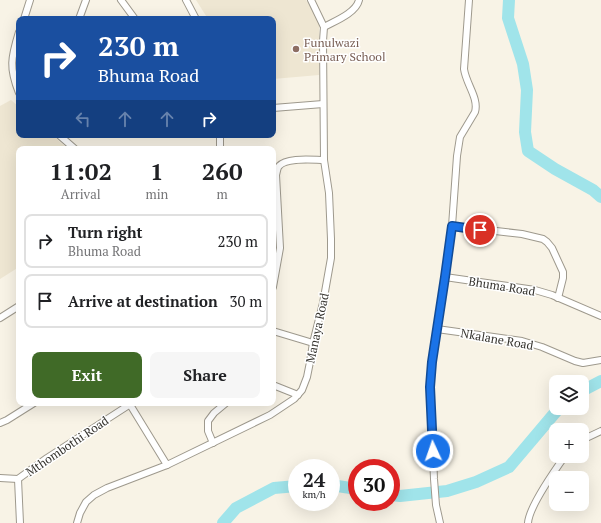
<!DOCTYPE html>
<html lang="en">
<head>
<meta charset="utf-8">
<style>
	:root { --surface:#fff; --page:#f6f6f6; --text:#202124; --muted:#757577; --line:#e0e0e0; --accent:#406a27 }
	body { margin:0; font-family:"PT Serif",serif; background:var(--page); color:var(--text); height:100vh; display:flex; flex-direction:column; font-size:15px; white-space:nowrap }
	* { box-sizing:border-box; margin:0 }
	p { font-size:13px; color:var(--muted) }
	.icon { flex:none; width:22px; height:22px; fill:none; stroke:currentColor; stroke-width:2; stroke-linecap:round; stroke-linejoin:round }
	.map { position:relative; flex:1; overflow:hidden }
	.details { position:absolute; left:16px; top:146px; width:260px; height:260px; display:flex; flex-direction:column; background:var(--surface); border-radius:8px; box-shadow:0 4px 16px #0002 }
	.details>* { flex:none }
	.guide { position:absolute; left:16px; top:16px; width:260px; height:122px; border-radius:8px; box-shadow:0 4px 16px #0002; background:#1a4fa0; color:#fff; overflow:hidden }
	.tools { position:absolute; left:549px; top:375px; display:grid; gap:8px }
	.tools a { display:grid; place-items:center; width:40px; height:40px; border-radius:8px; background:var(--surface); box-shadow:0 4px 16px #0002; font-size:20px }
	.speed { position:absolute; left:288px; top:459px; display:flex; gap:8px; font-size:20px; font-weight:700; text-align:center }
	.speed>* { display:grid; place-content:center; width:52px; height:52px; border-radius:50%; background:var(--surface); box-shadow:0 4px 16px #0002; line-height:1 }
	.speed small { font-size:10px; font-weight:400 }
	.speed .limit { border:6px solid #d22; background:#fff; color:#111 }
	.pin { position:absolute; display:grid; place-items:center; width:34px; height:34px; color:#fff; margin:-17px; border:2px solid #fff; border-radius:50%; box-shadow:0 1px 4px #0007 }
	.me { position:absolute; width:44px; margin:-22px; rotate:357deg; stroke-linejoin:round; filter:drop-shadow(0 0 3px #0008) }
	.turn { display:flex; align-items:center; gap:14px; height:84px; padding:0 16px; font-size:18px }
	.turn .icon { width:52px; height:52px; stroke-width:2.5 }
	.turn b { display:block; font-size:28px; line-height:34px }
	.lanes { display:flex; align-items:center; height:38px; padding:0 16px; background:#0003; justify-content:center; gap:20px; direction:ltr }
	.lanes .off { opacity:.35 }
	.eta { display:flex; justify-content:space-evenly; align-items:center; height:68px; text-align:center }
	.eta b { font-size:24px; font-weight:600; line-height:28px }
	.action { display:flex; gap:8px; margin-top:auto; padding:8px 16px }
	.action a { flex:1; height:46px; border-radius:8px; background:var(--accent); color:#fff; font-size:16px; font-weight:600; line-height:46px; text-align:center }
	.action a+a { background:var(--page); color:var(--text) }
	ul { padding:0; list-style:none }
	li { display:flex; align-items:center; gap:12px; height:54px; margin:0 8px 6px; padding:0 8px; border:2px solid var(--line); border-radius:8px }
	li div { flex:1 }
	li b { display:block; font-size:15px }
	li em { font-style:normal }
	.map>svg:first-child { display:block }
	.built { fill:#eee6d2 }
	.lines { fill:none; stroke-linecap:round; stroke-linejoin:round }
	.river { stroke:#a0e4ea; stroke-width:12 }
	.minor-casing { stroke:#9e998d; stroke-width:8 }
	.minor { stroke:#fff; stroke-width:6 }
	.route-casing { stroke:#114b97; stroke-width:10 }
	.route { stroke:#1a73e8; stroke-width:7 }
	.education-dot { fill:#8d6e63; stroke:#fff; stroke-width:1.5 }
	.labels { text-anchor:middle; dominant-baseline:central; stroke-width:3; stroke-linejoin:round; paint-order:stroke }
	.education-label { font-size:12px; fill:#785e54; stroke:#fff; text-anchor:start }
	.street-label { font-size:12px; fill:#35332e; stroke:#fff }
</style>
</head>
<body>
<div class="map">
<svg width="601" height="523" viewBox="0 0 601 523">
	<rect width="100%" height="100%" fill="#f8f3e6"/>
	<g class="built">
		<polygon points="196,0 306,0 319,22 319,75 273,79 273,19 208,19"/>
		<polygon points="11,100 19,107 19,135 52,135 68,149 19,149 19,267 0,279 0,106"/>
	</g>
	<g class="lines">
		<g class="river">
			<polyline points="509,0 508,18 523,64 527,90 525,132 528,151 555,169 593,190 601,197"/>
			<polyline points="582,391 601,381"/>
			<polyline points="331,485 357,489"/>
			<polyline points="391,495 400,496 447,491 476,482 509,467 559,408"/>
			<polyline points="223,523 236,508 274,488 297,486"/>
		</g>
		<defs>
			<g id="minor">
				<polyline points="121,0 135,19"/>
				<polyline points="186,0 196,19"/>
				<polyline points="24,19 30,0"/>
				<polyline points="79,19 86,0"/>
				<path d="M 324,27 C 335,21 356,13 359,0"/>
				<path d="M 19,32 C 11,58 9,68 19,93"/>
				<polyline points="273,108 323,104"/>
				<polyline points="59,135 75,149"/>
				<polyline points="220,135 220,149"/>
				<polyline points="452,226 522,234 543,239 547,242 552,248 563,272 563,278 558,298"/>
				<polyline points="445,277 535,290 552,295 601,316"/>
				<path d="M 273,287 L 280,248 L 276,175 C 277,172 277,168 279,166 C 287,157 313,160 324,160"/>
				<polyline points="0,318 19,306"/>
				<polyline points="437,329 522,341 542,347 575,361 583,363 601,360"/>
				<polyline points="273,331 313,343"/>
				<polyline points="273,385 298,395"/>
				<polyline points="129,403 167,465"/>
				<polyline points="0,423 7,420 34,403"/>
				<polyline points="582,440 601,431"/>
				<polyline points="213,443 208,431 208,421 214,413 226,403"/>
				<polyline points="0,478 18,479 47,458 132,403"/>
				<polyline points="18,479 20,523"/>
				<polyline points="77,523 80,513 86,502 94,495 107,488 167,465 270,415 294,399 302,390 307,377 310,362 313,343 323,303 331,258 331,239 329,193 324,160 323,41 324,27 311,0"/>
				<path d="M 440,523 L 436,505 L 434,479 L 430,387 L 432,362 L 445,277 L 452,226 L 457,156 L 460,137 L 475,112 C 479,98 466,84 464,69 L 469,0"/>
				<path d="M 528,523 C 529,507 555,470 565,456"/>
			</g>
		</defs>
		<use href="#minor" class="minor-casing"/>
		<use href="#minor" class="minor"/>
	</g>
	<g class="lines">
		<defs>
			<polyline id="route" points="433,451 430,387 432,362 445,277 452,226 480,230"/>
		</defs>
		<use href="#route" class="route-casing"/>
		<use href="#route" class="route"/>
	</g>
	<circle class="education-dot" cx="296" cy="49" r="4"/>
	<g class="labels">
		<g class="education-label">
			<text x="304" y="42">Funulwazi<tspan x="304" dy="14">Primary School</tspan></text>
		</g>
		<g class="street-label">
			<text transform="translate(502 286) rotate(9)">Bhuma Road</text>
			<text transform="translate(317 328) rotate(-78)">Manaya Road</text>
			<text transform="translate(497 339) rotate(10)">Nkalane Road</text>
			<text transform="translate(67 446) rotate(-34)">Mthombothi Road</text>
		</g>
	</g>
</svg>
<div class="tools">
<a><svg class="icon" aria-label="layers" viewBox="0 0 24 24"><path d="M12 4l9 5-9 5-9-5zM3 14l9 5 9-5"/></svg></a>
<a>+</a>
<a>−</a>
</div>
<div class="speed"><div>24<small>km/h</small></div><div class="limit">30</div></div>
<div class="pin" style="left:480px;top:230px;background:#d93025"><svg class="icon" aria-label="arrive" viewBox="0 0 24 24"><path d="M6 21V4h12l-3 4 3 4H6"/></svg></div>
<svg class="me" style="left:433px;top:451px" viewBox="-20 -20 40 40"><circle r="17" fill="#1a73e8" stroke="#fff" stroke-width="3"/><path d="M0-11L8 9 0 5-8 9z" fill="#fff"/></svg>
<div class="guide">
<div class="turn"><svg class="icon" aria-label="right" viewBox="0 0 24 24"><path d="M7 20v-9h11M14 6l5 5-5 5"/></svg><div><b>230 m</b>Bhuma Road</div></div>
<div class="lanes"><svg class="icon off" aria-label="left" viewBox="0 0 24 24"><path d="M17 20v-9H6M10 6l-5 5 5 5"/></svg><svg class="icon off" aria-label="ahead" viewBox="0 0 24 24"><path d="M12 20V5M6 11l6-6 6 6"/></svg><svg class="icon off" aria-label="ahead" viewBox="0 0 24 24"><path d="M12 20V5M6 11l6-6 6 6"/></svg><svg class="icon" aria-label="right" viewBox="0 0 24 24"><path d="M7 20v-9h11M14 6l5 5-5 5"/></svg></div>
</div>
<section class="details">
<div class="eta">
<div><b>11:02</b><p>Arrival</p></div>
<div><b>1</b><p>min</p></div>
<div><b>260</b><p>m</p></div>
</div>
<ul>
<li><svg class="icon" aria-label="right" viewBox="0 0 24 24"><path d="M7 20v-9h11M14 6l5 5-5 5"/></svg><div><b>Turn right</b><p>Bhuma Road</p></div><em>230 m</em></li>
<li><svg class="icon" aria-label="arrive" viewBox="0 0 24 24"><path d="M6 21V4h12l-3 4 3 4H6"/></svg><div><b>Arrive at destination</b></div><em>30 m</em></li>
</ul>
<div class="action"><a>Exit</a><a>Share</a></div>
</section>
</div>
</body>
</html>
